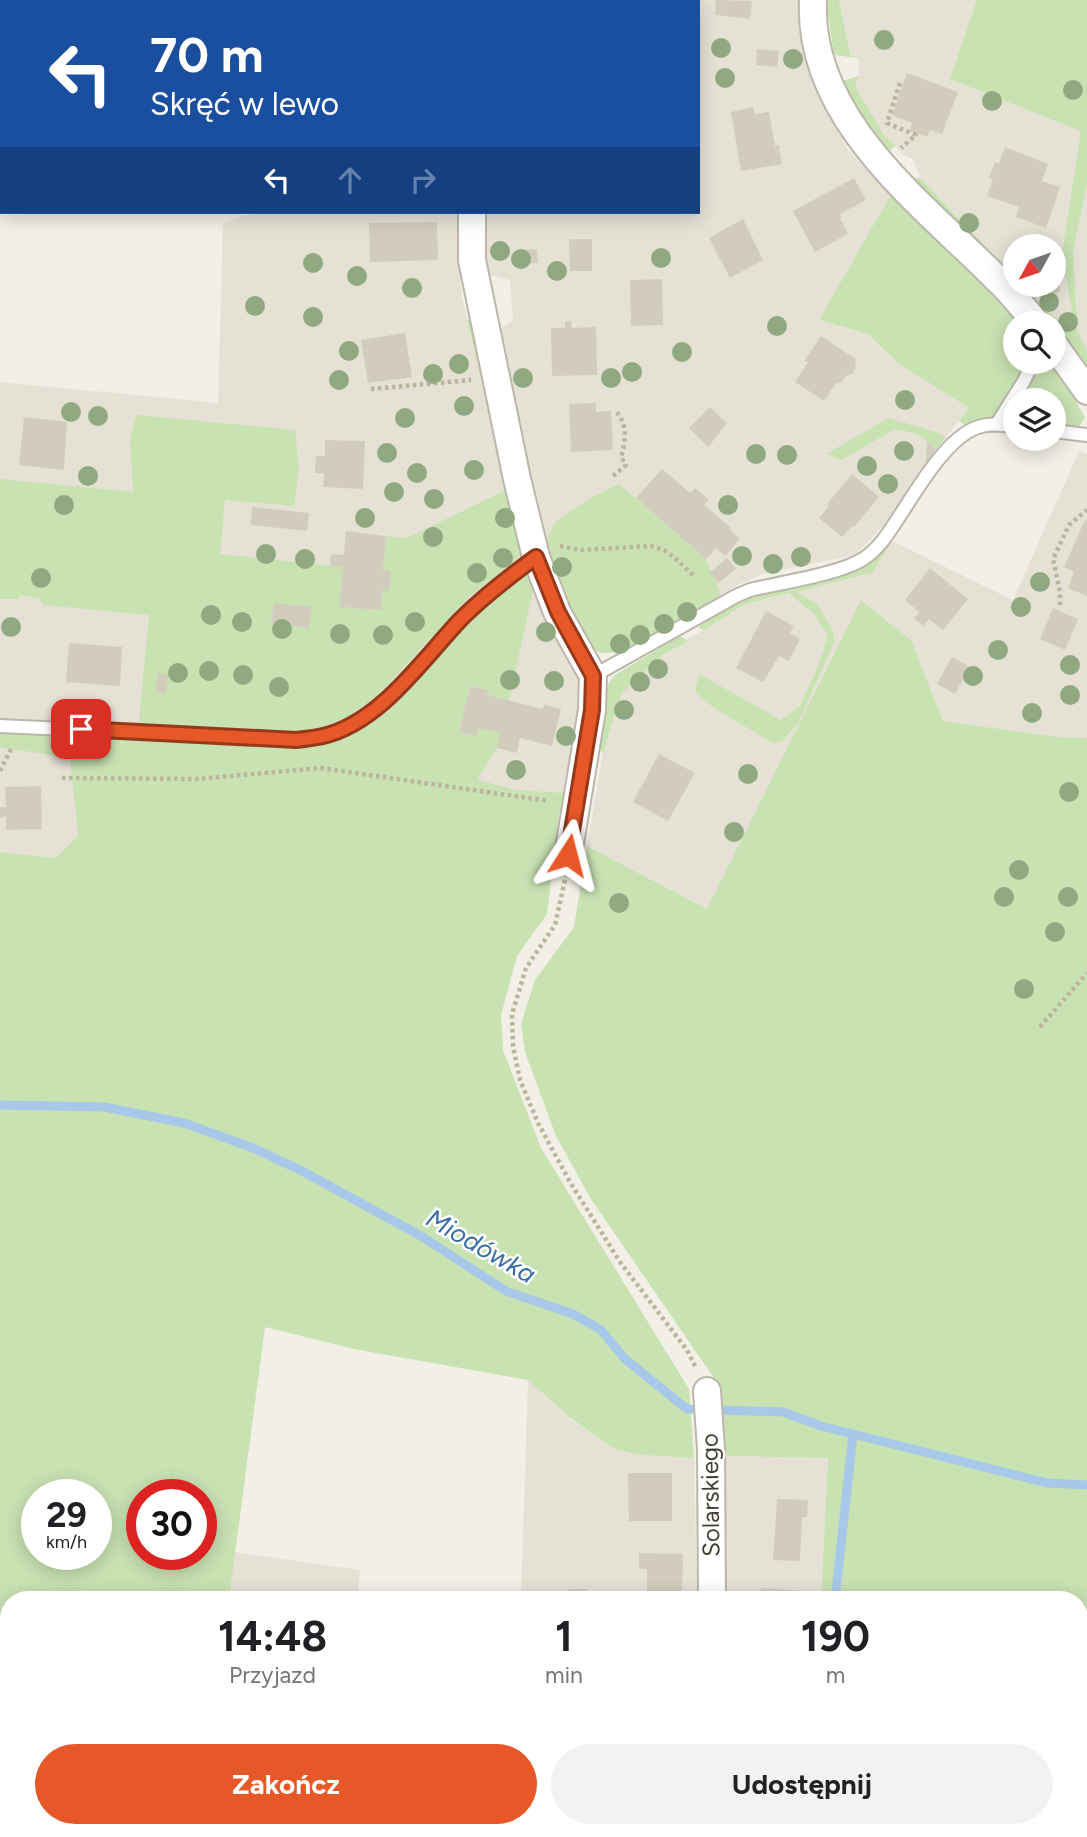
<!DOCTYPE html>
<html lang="pl">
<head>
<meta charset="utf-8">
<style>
	:root { --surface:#fff; --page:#f2f2f2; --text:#202124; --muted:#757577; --accent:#e75828 }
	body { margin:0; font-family:Figtree,sans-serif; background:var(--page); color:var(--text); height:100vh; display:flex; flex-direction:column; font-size:26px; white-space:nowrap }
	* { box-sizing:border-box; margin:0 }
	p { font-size:23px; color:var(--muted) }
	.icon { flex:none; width:38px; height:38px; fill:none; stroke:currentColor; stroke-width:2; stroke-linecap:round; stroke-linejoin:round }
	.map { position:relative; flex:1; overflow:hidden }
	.drawer { position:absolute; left:0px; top:1591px; width:1088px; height:247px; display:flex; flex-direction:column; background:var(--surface); border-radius:28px 28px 0 0; box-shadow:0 4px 18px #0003 }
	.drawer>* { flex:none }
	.hud { position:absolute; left:0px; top:0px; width:700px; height:214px; box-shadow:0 4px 18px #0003; background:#1a4fa0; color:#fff; overflow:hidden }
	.needle { width:46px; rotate:230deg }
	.tools { position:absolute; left:1003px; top:234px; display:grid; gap:14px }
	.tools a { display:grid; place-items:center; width:63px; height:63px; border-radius:50%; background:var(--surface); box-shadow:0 4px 18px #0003; font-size:35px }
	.speed { position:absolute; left:21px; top:1479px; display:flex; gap:14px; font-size:35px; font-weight:700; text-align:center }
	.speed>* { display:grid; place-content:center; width:91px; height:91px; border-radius:50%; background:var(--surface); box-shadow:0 4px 18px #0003; line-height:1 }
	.speed small { font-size:18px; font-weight:400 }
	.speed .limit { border:10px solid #d22; background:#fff; color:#111 }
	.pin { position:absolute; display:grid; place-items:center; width:60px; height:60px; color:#fff; margin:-30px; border-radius:14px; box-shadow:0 4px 10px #0006 }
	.me { position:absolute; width:77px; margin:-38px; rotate:9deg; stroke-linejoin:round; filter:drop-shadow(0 0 5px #0008) }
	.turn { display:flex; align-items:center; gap:24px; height:147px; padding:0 35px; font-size:32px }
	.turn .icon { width:91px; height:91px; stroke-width:2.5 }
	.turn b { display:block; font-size:49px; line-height:60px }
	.lanes { display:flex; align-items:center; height:66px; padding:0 35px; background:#0003; justify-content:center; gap:35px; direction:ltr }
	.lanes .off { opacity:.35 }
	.eta { display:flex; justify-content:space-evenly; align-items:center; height:119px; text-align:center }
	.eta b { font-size:42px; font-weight:700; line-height:49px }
	.button { display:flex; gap:14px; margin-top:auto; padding:14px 35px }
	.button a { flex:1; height:80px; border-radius:42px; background:var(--accent); color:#fff; font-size:28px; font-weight:700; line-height:80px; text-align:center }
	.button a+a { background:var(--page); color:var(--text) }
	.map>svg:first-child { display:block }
	.residential { fill:#e5e1d5 }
	.education { fill:#e9e5d1 }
	.green { fill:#c8e2b2; fill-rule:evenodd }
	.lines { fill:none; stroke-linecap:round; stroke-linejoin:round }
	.stream { stroke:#a7c8e9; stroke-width:9 }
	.building { fill:#d2ccbd }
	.service-casing { stroke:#bcb7aa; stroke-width:16 }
	.minor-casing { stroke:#bcb7aa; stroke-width:30 }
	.path { stroke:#bcb49c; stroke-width:4.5; stroke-dasharray:3.5 3.5; stroke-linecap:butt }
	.service { stroke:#fff; stroke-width:12 }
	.minor { stroke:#fff; stroke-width:26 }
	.tree { fill:#90a981 }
	.route-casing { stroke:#96391a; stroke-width:18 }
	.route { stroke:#e75828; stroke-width:12 }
	.labels { text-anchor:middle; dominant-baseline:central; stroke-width:5; stroke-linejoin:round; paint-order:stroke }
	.street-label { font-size:24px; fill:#444036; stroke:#fff }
	.water-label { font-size:26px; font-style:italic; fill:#396da6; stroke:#fff }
</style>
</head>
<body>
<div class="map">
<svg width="1087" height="1837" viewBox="0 0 1087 1837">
	<rect width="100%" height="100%" fill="#f1efe6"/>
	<g class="residential">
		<polygon points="250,0 496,0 250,2"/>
		<polygon points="533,0 799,0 799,24 805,35 804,47 824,103 846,147 890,196 820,320 868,334 899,364 969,408 922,468 885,524 855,555 762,574 738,585 638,643 609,653 597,652 543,547 546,538 501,328 513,320 510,280 489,275 485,250 485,221 487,212 698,212 698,2"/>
		<polygon points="839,0 977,0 950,79 1087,91 1087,352 1024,285 1054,285 1054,247 1015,247 1015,276 920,178 913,159 903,155 882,132 854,86 859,76 858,58 850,55"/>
		<polygon points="256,212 460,212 457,230 462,297 533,589 585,685 581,740 559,813 74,788 78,835 56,858 0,852 0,382 218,403 223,223"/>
		<polygon points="1079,451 1087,454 1087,738 1058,737 943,721 911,640 862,600 707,909 587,846 603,753 621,694 664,654 743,605 872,573 892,541 1013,600"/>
		<polygon points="528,1380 569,1418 614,1449 641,1455 694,1458 697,1599 521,1600"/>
		<polygon points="720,1456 828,1458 821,1599 723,1599"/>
		<polygon points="234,1552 360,1570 357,1599 229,1600"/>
		<rect x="22" y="1829" width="109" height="8"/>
		<polygon points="233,1829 336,1829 335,1837 268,1837"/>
		<polygon points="512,1829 705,1829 706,1837 512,1837"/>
		<polygon points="884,1829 1036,1829 1034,1837 883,1837"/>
	</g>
	<rect class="education" x="30" y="0" width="220" height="2"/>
	<g class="green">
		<polygon points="0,0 30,2 2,2 0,126"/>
		<polygon points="826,0 839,0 850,55 858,58 834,55"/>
		<polygon points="977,0 1087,0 1087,184 1073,252 1076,309 1078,319 1074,322 1087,352 1087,374 1054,328 1054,324 1050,324 1017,285 1024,285 1063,326 1074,322 1062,254 1081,131 950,79"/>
		<polygon points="859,76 855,86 882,132 895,146 887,153 855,108 842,81"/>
		<polygon points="920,178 1001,262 998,265 909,179"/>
		<path d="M 890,187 L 1024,324 L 1015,324 L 1015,362 L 1053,362 L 1085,417 C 1080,433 1066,427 1054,424 L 1054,401 L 1015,401 L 1015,418 L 966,426 L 959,421 L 969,408 L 899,364 L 868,334 L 819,320 L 890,196 L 883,188 Z"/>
		<polygon points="467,319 474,322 495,421 493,428"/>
		<polygon points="501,328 536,494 526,485 494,330"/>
		<polygon points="137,415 295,430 299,470 294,506 225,500 220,554 343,567 339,607 381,610 382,590 389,590 391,571 383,570 386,536 407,538 508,489 523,551 516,560 470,596 376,697 346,718 312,730 274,733 146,726 139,721 149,615 43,605 39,598 20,595 18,599 0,599 0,479 133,492 130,437"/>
		<polygon points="889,418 939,433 946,438 936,449 917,434 895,429 842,460 826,454"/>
		<path d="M 619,484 L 706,559 C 710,573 718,581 720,596 C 693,612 638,650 609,653 C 599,654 592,648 584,643 L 543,547 L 556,521 L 594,496 Z"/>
		<path d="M 892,541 L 872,573 L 796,592 L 817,604 L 833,630 L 834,643 L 798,723 L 782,741 L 773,743 L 714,708 L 695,692 L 699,674 L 781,720 L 800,706 L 818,666 L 828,636 L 814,614 L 789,593 L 743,605 L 704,630 L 698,627 C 716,614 733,602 755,596 C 789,585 834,584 865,566 C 876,560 884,550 892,541 Z"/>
		<path d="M 524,571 L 533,573 L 575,665 L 533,591 L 509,700 L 487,695 L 487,690 L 470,686 L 459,731 L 476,736 L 478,728 L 501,733 L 497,748 L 479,776 L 479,780 L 515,790 L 563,793 L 567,789 L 559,813 L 547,914 L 517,956 L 501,1015 L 503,1050 L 541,1148 L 689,1389 L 694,1458 L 641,1455 L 614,1449 L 569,1417 L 528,1380 L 354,1349 L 265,1327 L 229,1599 L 9,1600 L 9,1804 L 0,1803 L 0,852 L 56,858 L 78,835 L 70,758 L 0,747 L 0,732 L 284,746 L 323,743 L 356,729 L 432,661 L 477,612 ZM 37,1494 L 96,1494 L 96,1554 L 37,1554 ZM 142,1494 L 201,1494 L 201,1554 L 142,1554 Z"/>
		<polygon points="861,600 911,640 943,721 1058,737 1087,738 1087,1837 1034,1837 1036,1829 1080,1829 1080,1600 821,1599 828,1458 720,1456 715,1401 716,1381 591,1199 556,1136 525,1052 521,1024 535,980 574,927 587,846 707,909"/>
		<path d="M 680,636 L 688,641 L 664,654 L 621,694 L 603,753 L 599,748 C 601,724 598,693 615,675 Z"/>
		<polygon points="741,1829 884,1829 883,1837 742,1837"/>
	</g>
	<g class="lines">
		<g class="stream">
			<polyline points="0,1105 104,1107 184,1123 253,1148 302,1171 421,1236 506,1291 573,1314 601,1330 625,1359 687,1409 783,1412 821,1426 1047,1483 1087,1485"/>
			<polyline points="835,1600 853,1434"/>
			<polyline points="1080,1710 1087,1712"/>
		</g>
	</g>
	<g class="building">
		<polygon points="716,0 752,1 750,19 715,15"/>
		<polygon points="757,49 779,51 777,67 756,65"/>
		<polygon points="907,73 958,92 942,134 930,130 927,137 910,131 912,123 892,115"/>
		<polygon points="753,107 755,114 769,112 775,146 779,145 782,164 741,171 731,112"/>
		<polygon points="1005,147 1048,164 1042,181 1060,187 1046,228 1016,217 1019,207 987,196 993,179 989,178 995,162 999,164"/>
		<polygon points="854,178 866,200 840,214 842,217 840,218 848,234 815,252 793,211"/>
		<polygon points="743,219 763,260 730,278 709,238"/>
		<polygon points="437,222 438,260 370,262 369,223"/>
		<polygon points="569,239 592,239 592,271 570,271"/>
		<polygon points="537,249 538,263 524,264 522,250"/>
		<polygon points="1054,278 1061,290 1050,297 1043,285 1054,285"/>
		<polygon points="662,279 663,325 631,326 630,280"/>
		<polygon points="565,321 571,321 572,328 596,327 597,375 552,376 551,328 565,328"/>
		<polygon points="405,333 412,377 368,383 361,340"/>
		<polygon points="821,336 857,360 855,362 856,368 852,374 847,375 840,384 837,382 824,401 795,382 808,362 804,361"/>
		<polygon points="596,403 596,412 611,411 613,450 571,452 569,404"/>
		<polygon points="710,407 727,423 708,447 689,428"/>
		<polygon points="24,417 67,422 64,470 19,465"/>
		<polygon points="325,440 365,441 363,489 323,487 324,473 315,473 316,456 325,456"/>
		<polygon points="927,442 936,449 926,463"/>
		<polygon points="662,469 690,493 695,488 709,500 704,505 731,528 730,530 740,539 725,556 716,548 706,559 636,498"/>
		<polygon points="852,474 879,497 854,527 852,526 842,537 819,518 829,506 827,504"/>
		<polygon points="252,507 309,513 307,531 251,525"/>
		<polygon points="1085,520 1087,521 1087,596 1068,588 1074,572 1064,567"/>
		<polygon points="346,531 386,536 383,570 391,571 389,591 382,590 381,610 339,607 343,567 330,566 331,554 344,555"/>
		<polygon points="727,558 736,569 718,583 710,572"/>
		<polygon points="930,568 968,599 943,630 929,619 923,626 914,618 919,612 905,600"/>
		<polygon points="274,603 311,607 309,628 271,624"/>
		<polygon points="1053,608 1078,619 1065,650 1040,639"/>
		<polygon points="766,611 794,626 790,633 800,639 789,661 779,656 763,682 736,668"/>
		<polygon points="69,643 122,647 120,686 66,682"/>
		<polygon points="952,657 970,667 955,694 937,684"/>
		<polygon points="158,673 168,675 166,693 155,691"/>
		<polygon points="470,686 488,690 487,695 543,709 544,705 561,709 552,746 520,738 517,753 497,748 501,733 478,728 477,736 459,732"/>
		<polygon points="659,754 695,773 668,821 633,802"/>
		<polygon points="41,786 42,829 6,830 6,816 0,817 0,807 6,807 5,787"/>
		<polygon points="628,1473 672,1473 672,1521 629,1521"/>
		<polygon points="777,1499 808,1500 807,1517 802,1517 800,1561 773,1560"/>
		<polygon points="639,1553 683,1554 682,1594 647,1594 647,1569 639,1569"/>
		<polygon points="761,1588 803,1591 802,1600 760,1600"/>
		<polygon points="569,1589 587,1589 587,1600 554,1600 554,1594 569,1594"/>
		<polygon points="581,1829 627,1829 626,1837 581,1837"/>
		<polygon points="648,1829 684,1829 683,1837 647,1837"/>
	</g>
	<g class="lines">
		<defs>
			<g id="service">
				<polyline points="997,424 1024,381 1033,362"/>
				<polyline points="1054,431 1087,435"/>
				<path d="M 593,676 L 736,596 L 750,590 C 779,583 840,574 863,559 C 877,550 886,537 895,523 C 914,495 945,438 978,427 C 990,423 1002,425 1015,426"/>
				<path d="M 0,726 L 296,740 C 305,739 314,738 323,736 C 380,723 423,659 461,619 C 484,596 510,576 536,557"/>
			</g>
			<g id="minor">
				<polyline points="511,0 512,2"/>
				<path d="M 813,0 C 807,120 923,204 998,280 C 1012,293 1024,309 1037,324"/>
				<polyline points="472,212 472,260 517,479 536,557 557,612 593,676 592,710 568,855"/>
				<polyline points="1054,345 1087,391"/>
				<polyline points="707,1391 711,1449 712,1600"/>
				<polyline points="721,1829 722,1837"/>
			</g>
		</defs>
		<use href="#service" class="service-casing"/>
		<use href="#minor" class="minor-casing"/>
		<g class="path">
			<polyline points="88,0 88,2"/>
			<polyline points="157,0 158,2"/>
			<polyline points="900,83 887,123 916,135 901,148"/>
			<polyline points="371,389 471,380"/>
			<path d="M 613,476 L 626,465 L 621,457 C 626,440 628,424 615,410"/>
			<polyline points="560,546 580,550 651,546 664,550 676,559 695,577"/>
			<polyline points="1060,605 1060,592 1053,559 1069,525 1087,510"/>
			<polyline points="0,771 12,747"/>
			<polyline points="62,778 196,779 320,768 549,801"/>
			<polyline points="565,880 555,925 526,968 512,1014 513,1046 520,1080 538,1123 570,1182 620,1262 687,1350 696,1368"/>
			<polyline points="1040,1027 1087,973"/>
		</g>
		<use href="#service" class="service"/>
		<use href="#minor" class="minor"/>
	</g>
	<g class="tree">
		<circle cx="884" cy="40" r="10"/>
		<circle cx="721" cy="48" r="10"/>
		<circle cx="793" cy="59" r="10"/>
		<circle cx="725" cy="78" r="10"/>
		<circle cx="1073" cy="90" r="10"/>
		<circle cx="992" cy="101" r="10"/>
		<circle cx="969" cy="223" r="10"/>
		<circle cx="500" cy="251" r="10"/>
		<circle cx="661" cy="258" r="10"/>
		<circle cx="521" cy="259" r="10"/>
		<circle cx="313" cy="263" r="10"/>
		<circle cx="557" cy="271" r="10"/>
		<circle cx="357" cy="276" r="10"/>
		<circle cx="412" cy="288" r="10"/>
		<circle cx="1049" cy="302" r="10"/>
		<circle cx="255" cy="306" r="10"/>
		<circle cx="313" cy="317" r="10"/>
		<circle cx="1068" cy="322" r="10"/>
		<circle cx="777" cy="326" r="10"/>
		<circle cx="349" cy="351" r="10"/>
		<circle cx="682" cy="352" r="10"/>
		<circle cx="459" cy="364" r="10"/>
		<circle cx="632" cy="372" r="10"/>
		<circle cx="433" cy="374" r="10"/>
		<circle cx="523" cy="378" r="10"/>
		<circle cx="611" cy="378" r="10"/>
		<circle cx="339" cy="380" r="10"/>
		<circle cx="905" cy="400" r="10"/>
		<circle cx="464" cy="406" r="10"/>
		<circle cx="71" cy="412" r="10"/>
		<circle cx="98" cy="416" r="10"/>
		<circle cx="405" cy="418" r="10"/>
		<circle cx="904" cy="451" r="10"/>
		<circle cx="387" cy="453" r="10"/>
		<circle cx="756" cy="454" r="10"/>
		<circle cx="787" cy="455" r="10"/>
		<circle cx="867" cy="466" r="10"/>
		<circle cx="474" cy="470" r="10"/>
		<circle cx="417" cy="473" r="10"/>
		<circle cx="88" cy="476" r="10"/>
		<circle cx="888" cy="484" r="10"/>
		<circle cx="394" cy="492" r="10"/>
		<circle cx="434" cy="499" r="10"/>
		<circle cx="64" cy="505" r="10"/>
		<circle cx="728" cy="505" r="10"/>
		<circle cx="365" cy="518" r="10"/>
		<circle cx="505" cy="518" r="10"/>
		<circle cx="433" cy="537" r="10"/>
		<circle cx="266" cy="554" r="10"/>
		<circle cx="742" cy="556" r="10"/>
		<circle cx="801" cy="557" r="10"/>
		<circle cx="503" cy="558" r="10"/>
		<circle cx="305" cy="559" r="10"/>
		<circle cx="773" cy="564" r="10"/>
		<circle cx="562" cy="567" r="10"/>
		<circle cx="477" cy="573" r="10"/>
		<circle cx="41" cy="578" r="10"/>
		<circle cx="1040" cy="582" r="10"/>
		<circle cx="1021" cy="607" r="10"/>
		<circle cx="687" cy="612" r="10"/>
		<circle cx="211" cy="615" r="10"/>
		<circle cx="242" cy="622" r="10"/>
		<circle cx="415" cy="622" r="10"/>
		<circle cx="664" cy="624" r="10"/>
		<circle cx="11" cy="627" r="10"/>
		<circle cx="282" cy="629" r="10"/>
		<circle cx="546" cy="632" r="10"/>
		<circle cx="340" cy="634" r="10"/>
		<circle cx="383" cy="635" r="10"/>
		<circle cx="640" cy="635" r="10"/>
		<circle cx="620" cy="644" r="10"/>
		<circle cx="998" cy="650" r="10"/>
		<circle cx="1070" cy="665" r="10"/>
		<circle cx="658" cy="669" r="10"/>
		<circle cx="209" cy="671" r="10"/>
		<circle cx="178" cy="673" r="10"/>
		<circle cx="243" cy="675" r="10"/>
		<circle cx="973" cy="676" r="10"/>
		<circle cx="510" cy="680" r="10"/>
		<circle cx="554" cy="681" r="10"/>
		<circle cx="640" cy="682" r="10"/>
		<circle cx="279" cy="687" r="10"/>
		<circle cx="1070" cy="695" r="10"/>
		<circle cx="624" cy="710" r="10"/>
		<circle cx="1032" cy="713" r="10"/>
		<circle cx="566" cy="736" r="10"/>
		<circle cx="516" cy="770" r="10"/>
		<circle cx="748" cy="774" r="10"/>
		<circle cx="1069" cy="792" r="10"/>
		<circle cx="734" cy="832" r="10"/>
		<circle cx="1019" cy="870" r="10"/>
		<circle cx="1004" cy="897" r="10"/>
		<circle cx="1068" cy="897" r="10"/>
		<circle cx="619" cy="903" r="10"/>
		<circle cx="1055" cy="932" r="10"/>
		<circle cx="1024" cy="989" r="10"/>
	</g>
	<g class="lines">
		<defs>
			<path id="route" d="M 81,729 L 296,740 C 305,739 314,738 323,736 C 380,723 423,659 461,619 C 484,596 510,576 536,557 L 558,612 L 593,676 L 592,710 L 568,855"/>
		</defs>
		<use href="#route" class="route-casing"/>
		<use href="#route" class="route"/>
	</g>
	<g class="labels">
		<g class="street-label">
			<text transform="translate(710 1495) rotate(-91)">Solarskiego</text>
		</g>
		<g class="water-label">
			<text transform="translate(481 1246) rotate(30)">Miodówka</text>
		</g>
	</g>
</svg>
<div class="tools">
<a><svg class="needle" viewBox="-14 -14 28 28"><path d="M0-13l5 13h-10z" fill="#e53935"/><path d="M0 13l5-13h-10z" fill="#757577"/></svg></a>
<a><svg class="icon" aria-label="search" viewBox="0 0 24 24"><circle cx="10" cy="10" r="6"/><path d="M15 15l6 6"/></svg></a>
<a><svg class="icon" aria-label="layers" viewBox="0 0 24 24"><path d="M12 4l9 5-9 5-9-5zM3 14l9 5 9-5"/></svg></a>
</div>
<div class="speed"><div>29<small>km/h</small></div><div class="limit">30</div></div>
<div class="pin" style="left:81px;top:729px;background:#d93025"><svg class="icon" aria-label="arrive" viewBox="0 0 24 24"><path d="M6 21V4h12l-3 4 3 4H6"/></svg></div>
<svg class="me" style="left:568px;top:855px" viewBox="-20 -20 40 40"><path d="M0-17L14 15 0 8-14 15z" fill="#e75828" stroke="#fff" stroke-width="4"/></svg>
<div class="hud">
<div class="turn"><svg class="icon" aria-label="left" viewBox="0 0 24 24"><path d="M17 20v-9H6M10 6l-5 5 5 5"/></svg><div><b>70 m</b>Skręć w lewo</div></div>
<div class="lanes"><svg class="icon" aria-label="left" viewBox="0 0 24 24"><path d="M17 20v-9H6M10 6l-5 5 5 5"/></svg><svg class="icon off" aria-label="ahead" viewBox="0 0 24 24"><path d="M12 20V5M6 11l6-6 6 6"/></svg><svg class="icon off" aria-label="right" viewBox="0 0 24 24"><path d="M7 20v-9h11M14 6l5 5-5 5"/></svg></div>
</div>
<section class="drawer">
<div class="eta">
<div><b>14:48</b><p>Przyjazd</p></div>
<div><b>1</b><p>min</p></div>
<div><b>190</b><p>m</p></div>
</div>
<div class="button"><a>Zakończ</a><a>Udostępnij</a></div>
</section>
</div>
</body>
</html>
